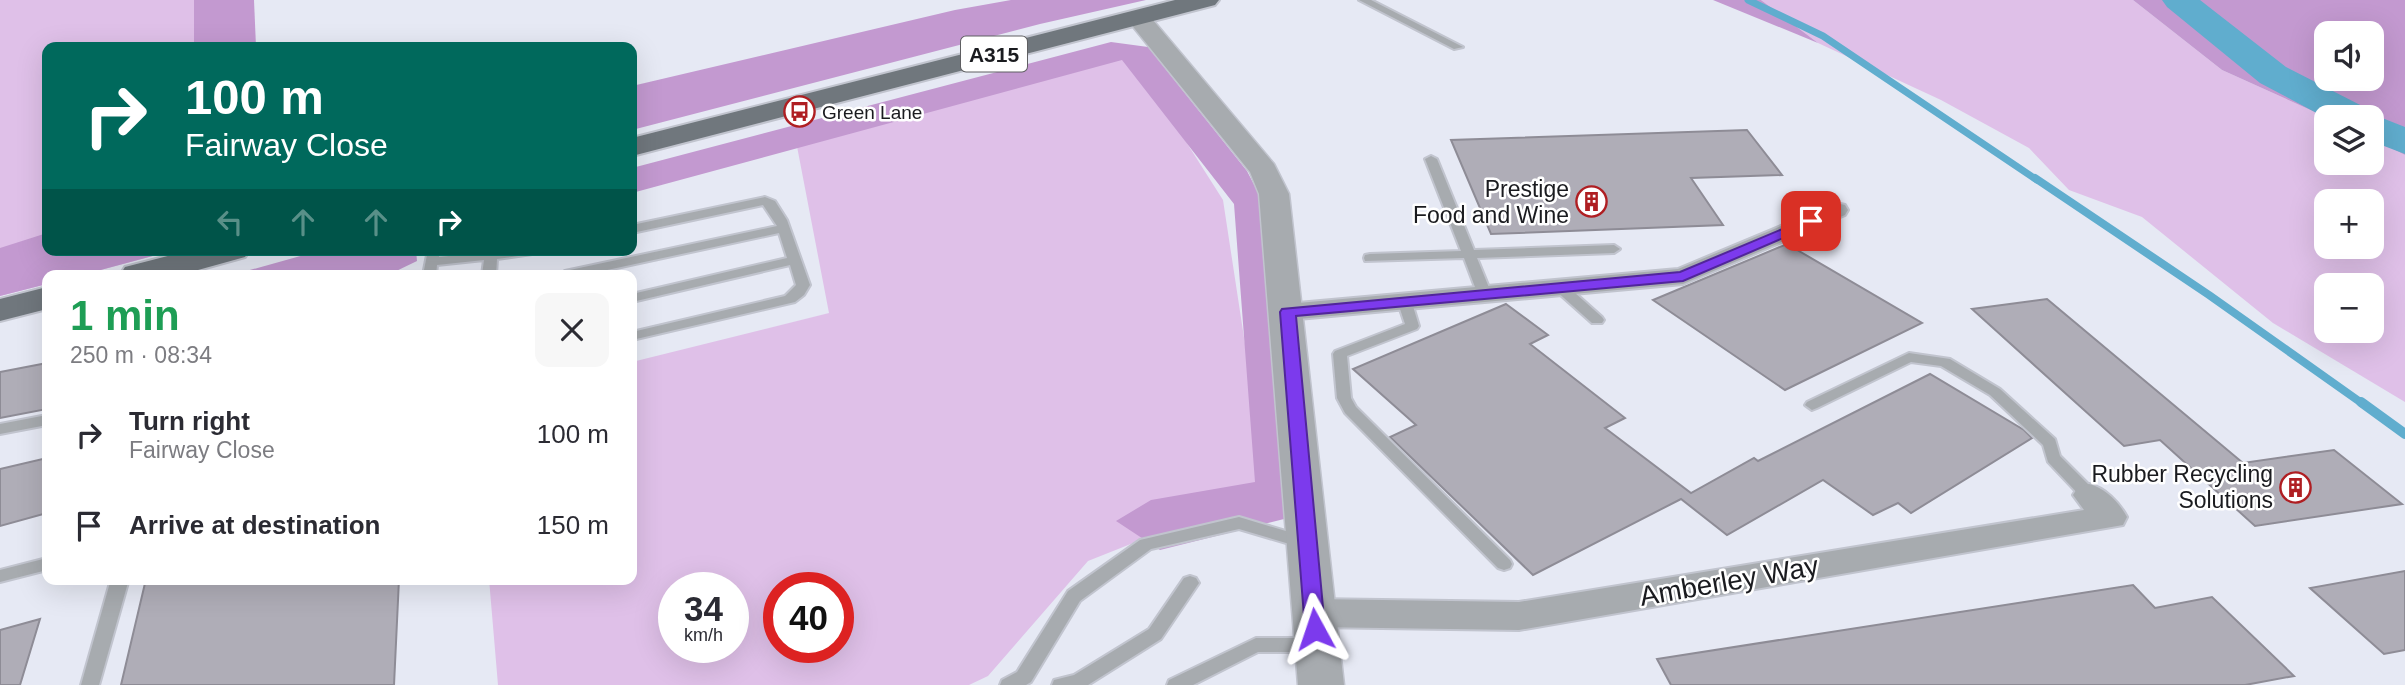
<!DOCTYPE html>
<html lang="en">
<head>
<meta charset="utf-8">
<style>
	:root { --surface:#fff; --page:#f7f7f7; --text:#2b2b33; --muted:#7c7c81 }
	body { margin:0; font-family:Arial,sans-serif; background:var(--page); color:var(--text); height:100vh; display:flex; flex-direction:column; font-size:26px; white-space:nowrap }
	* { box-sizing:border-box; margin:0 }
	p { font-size:23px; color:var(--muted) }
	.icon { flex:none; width:38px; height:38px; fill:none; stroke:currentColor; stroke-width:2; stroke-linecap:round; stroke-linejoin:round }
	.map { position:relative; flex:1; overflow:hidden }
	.panel { position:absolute; left:42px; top:270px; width:595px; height:315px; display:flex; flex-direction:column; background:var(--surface); border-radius:14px; box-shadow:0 7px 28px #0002 }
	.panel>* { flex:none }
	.top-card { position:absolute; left:42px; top:42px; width:595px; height:214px; border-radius:14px; box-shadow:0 7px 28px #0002; background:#00695c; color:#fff; overflow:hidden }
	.controls { position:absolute; left:2314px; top:21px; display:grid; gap:14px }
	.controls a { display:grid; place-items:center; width:70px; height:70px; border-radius:14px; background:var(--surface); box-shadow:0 7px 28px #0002; font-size:35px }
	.speed { position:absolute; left:658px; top:572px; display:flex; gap:14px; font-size:35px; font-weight:700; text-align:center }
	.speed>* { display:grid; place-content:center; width:91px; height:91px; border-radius:50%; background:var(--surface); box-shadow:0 7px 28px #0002; line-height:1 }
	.speed small { font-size:18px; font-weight:400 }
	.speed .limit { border:10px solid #d22; background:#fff; color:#111 }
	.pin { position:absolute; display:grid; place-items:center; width:60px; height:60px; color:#fff; margin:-30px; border-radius:14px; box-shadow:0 4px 10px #0006 }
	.me { position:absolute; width:77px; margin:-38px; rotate:355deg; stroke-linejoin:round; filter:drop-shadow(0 0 5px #0008) }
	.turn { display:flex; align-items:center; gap:24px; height:147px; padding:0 28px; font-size:32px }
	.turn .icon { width:91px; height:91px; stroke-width:2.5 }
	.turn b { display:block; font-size:49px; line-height:60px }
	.lanes { display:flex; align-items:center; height:66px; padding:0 28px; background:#0003; justify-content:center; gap:35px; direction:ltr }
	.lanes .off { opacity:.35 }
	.round { display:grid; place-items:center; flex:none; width:74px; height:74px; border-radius:14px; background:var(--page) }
	.overview { display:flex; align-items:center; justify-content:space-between; height:119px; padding:0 28px }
	h1 { font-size:42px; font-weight:700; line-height:52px; color:#1e9e55 }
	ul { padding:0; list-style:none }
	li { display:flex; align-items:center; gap:21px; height:91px; padding:0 28px }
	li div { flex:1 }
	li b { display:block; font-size:26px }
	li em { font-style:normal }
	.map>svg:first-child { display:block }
	.green { fill:#dfc0e8; fill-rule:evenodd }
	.forest { fill:#c399d0; fill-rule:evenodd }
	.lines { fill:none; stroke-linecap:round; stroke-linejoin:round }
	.stream-far2 { stroke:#60adce; stroke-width:7 }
	.stream-far1 { stroke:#60adce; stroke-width:8 }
	.stream { stroke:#60adce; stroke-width:10 }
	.river { fill:#60adce; fill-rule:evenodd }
	.building { fill:#afadb7; stroke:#8e8c96; stroke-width:2 }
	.service-casing { stroke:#c1c4ce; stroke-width:4 }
	.minor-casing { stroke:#c1c4ce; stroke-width:4 }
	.tertiary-casing { stroke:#c1c4ce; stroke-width:3 }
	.primary-casing { stroke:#c1c4ce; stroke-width:4 }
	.service { fill:#a7abaf; fill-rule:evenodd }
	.minor { fill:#a7abaf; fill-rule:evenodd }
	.tertiary { fill:#a7abaf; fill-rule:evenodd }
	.primary { fill:#70777d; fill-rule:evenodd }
	.route { fill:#7c3aed; stroke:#51269a; stroke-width:2 }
	.labels { text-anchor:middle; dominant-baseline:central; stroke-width:5; stroke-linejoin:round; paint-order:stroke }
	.far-poi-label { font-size:19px; fill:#1a1b1f; stroke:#fff; text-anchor:start }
	.shield { fill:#fff; stroke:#5f5f62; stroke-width:2 }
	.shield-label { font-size:21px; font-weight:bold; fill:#1a1b1f }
	.poi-label { font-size:23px; fill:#1a1b1f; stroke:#fff; text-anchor:end }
	.near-street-label { font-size:28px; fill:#1a1b1f; stroke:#fff }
</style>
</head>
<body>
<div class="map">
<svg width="2405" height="685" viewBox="0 0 2405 685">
	<rect width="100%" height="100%" fill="#e6e9f4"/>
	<g class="green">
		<polygon points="0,0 194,0 194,47 47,47 47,250 175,250 82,275 47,275 47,284 0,296"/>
		<path d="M 1761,0 L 2133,0 L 2222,70 L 2326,117 L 2326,163 L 2371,163 L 2371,138 L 2405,155 L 2405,402 L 2273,323 L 2142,217 L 2069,190 L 2029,148 L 1941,100 L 1818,43 ZM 2326,201 L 2371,201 L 2371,247 L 2326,247 ZM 2326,285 L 2371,285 L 2371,331 L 2326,331 Z"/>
		<path d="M 1129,52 L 1223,200 L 1270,508 L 1176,526 L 1088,561 L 988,676 L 969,685 L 498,685 L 489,579 L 632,579 L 632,362 L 829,313 L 795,136 ZM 674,588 L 733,588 L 733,648 L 674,648 ZM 779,588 L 838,588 L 838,648 L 779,648 Z"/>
	</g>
	<g class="forest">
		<polygon points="194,0 254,0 256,47 194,47"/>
		<polygon points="1011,0 1146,0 1040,24 632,130 632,86 955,10"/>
		<polygon points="1713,0 1761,0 1818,43"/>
		<path d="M 2133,0 L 2405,0 L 2405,155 L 2371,138 L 2371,117 L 2326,117 L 2222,70 ZM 2371,33 L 2371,79 L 2326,79 L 2326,33 Z"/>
		<polygon points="1111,42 1148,47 1247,171 1266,208 1288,518 1160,550 1116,521 1151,500 1255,482 1234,204 1122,60 632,193 632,168"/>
		<polygon points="47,233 47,250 175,250 82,275 47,275 47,284 0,296 0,248"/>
		<polygon points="322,250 416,250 417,261 388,275 232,275"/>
	</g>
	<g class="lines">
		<polyline class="stream-far2" points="1748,0 1823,36 2037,180"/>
		<polyline class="stream-far1" points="2035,178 2209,295 2363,404"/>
		<polyline class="stream" points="2361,402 2405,434"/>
		<polygon class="river" points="2162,0 2200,0 2286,67 2368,109 2372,114 2405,127 2405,154 2371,141 2371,117 2326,118 2260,83 2167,7"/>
	</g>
	<g class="building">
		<polygon points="1747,130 1782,175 1691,178 1723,225 1491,234 1451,140"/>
		<polygon points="1787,244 1922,323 1785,390 1653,300"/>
		<polygon points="2047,299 2243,463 2334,450 2402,504 2255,526 2160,440 2124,446 1972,309"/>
		<polygon points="1506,304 1548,335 1530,344 1625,418 1605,428 1691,493 1754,458 1758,461 1930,374 2024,430 2032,438 1911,513 1898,503 1873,515 1823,480 1727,535 1681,499 1533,575 1390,437 1416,425 1353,369"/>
		<polygon points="47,363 47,409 0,418 0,372"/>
		<polygon points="47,458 47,513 0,526 0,469"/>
		<polygon points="2405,571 2405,650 2384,654 2310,588"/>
		<polygon points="146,579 399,579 394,685 121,685"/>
		<polygon points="2133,585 2155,608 2212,597 2294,676 2245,685 1671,685 1657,659"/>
		<polygon points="40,619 20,685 0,685 0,630"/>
	</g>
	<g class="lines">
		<defs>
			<g id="service">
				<polygon points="1359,0 1371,0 1463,47 1454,49"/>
				<polygon points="1431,156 1437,159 1474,250 1614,245 1620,249 1614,253 1477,258 1492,295 1485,299 1478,295 1464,258 1365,261 1364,258 1365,255 1370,254 1461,251 1425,159"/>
				<polygon points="765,197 775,201 787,220 810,285 804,295 795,302 632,340 632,332 785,296 796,285 790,265 632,302 632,294 787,258 779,233 584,275 559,275 565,271 777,226 763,205 632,233 632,225"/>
				<polygon points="428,250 440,250 439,257 506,250 538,250 532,254 497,259 496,275 482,275 484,260 437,265 436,275 423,275"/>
				<polygon points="1560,283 1565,284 1602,317 1604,320 1602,323 1592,323 1555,290 1553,287 1555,284"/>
				<polygon points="1405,299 1412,303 1419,326 1417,329 1347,356 1351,398 1356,407 1510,560 1512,564 1510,568 1504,570 1498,568 1345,413 1337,398 1333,354 1335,351 1405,324 1398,303"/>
				<polygon points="1909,353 1950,359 2000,389 2055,439 2060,456 2095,491 2097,495 2095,499 2083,499 2048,462 2043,445 1990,395 1941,366 1911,362 1817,408 1812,410 1805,405 1807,402"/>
				<polygon points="47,415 47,425 0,434 0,424"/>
				<polygon points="1239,517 1309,538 1311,542 1309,546 1303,548 1239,529 1151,549 1080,601 1031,682 1026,685 1000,685 1002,680 1017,672 1068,591 1140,540"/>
				<polygon points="47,558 47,570 0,582 0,570"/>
				<polygon points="1190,576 1196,578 1199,583 1161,639 1088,685 1052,685 1054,680 1074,675 1149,629 1184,578"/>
				<polygon points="111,579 129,579 99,685 81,685"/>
				<polygon points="1256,638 1311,638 1317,640 1320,645 1317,650 1311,652 1258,652 1193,685 1167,685 1169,680"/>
			</g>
			<g id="minor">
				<polygon points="1836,203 1845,205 1848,210 1845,215 1683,284 1287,320 1277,318 1273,312 1277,306 1287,304 1678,269"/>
				<path d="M 2089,484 C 2105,488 2119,502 2127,517 L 2123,525 L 1519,630 L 1313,627 L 1301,623 L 1295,613 L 1301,603 L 1313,599 L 1519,602 L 2084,510 L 2073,495 L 2078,487 Z"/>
			</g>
			<polygon id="tertiary" points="1138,11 1147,13 1274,164 1289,194 1344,685 1298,685 1259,194 1250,172 1126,18 1129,13"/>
			<g id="primary">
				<polygon points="1175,0 1219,0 1215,5 632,156 632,138"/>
				<polygon points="191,250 250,250 245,257 180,275 120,275 125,267"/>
				<polygon points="47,287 47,309 0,321 0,299"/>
			</g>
		</defs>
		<use href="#service" class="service-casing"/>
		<use href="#minor" class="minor-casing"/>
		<use href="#tertiary" class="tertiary-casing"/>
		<use href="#primary" class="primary-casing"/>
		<use href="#service" class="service"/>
		<use href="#minor" class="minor"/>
		<use href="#tertiary" class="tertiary"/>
		<use href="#primary" class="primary"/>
	</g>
	<polygon class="route" points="1811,217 1818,221 1816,224 1683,281 1296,316 1325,629 1322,635 1315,637 1308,635 1305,629 1280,312 1282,309 1680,272"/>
	<defs>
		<symbol id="bus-ring" viewBox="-11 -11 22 22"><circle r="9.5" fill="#fff" stroke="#af1e22" stroke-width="1.5"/><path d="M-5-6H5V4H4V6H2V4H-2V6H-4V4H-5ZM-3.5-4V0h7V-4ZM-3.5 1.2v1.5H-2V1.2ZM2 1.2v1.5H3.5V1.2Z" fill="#af1e22"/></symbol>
		<symbol id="building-ring" viewBox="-11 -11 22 22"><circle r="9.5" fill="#fff" stroke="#af1e22" stroke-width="1.5"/><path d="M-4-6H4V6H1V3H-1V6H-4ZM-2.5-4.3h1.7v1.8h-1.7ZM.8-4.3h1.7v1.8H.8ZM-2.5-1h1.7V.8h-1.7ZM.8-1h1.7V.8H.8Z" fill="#af1e22"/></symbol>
	</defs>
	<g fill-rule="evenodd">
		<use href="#bus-ring" x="782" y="94" width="35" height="35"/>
		<use href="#building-ring" x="1574" y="184" width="35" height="35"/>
		<use href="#building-ring" x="2278" y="470" width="35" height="35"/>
	</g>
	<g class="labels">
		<g class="far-poi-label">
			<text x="822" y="112">Green Lane</text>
		</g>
		<rect class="shield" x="961" y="36.5" width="66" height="35" rx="5"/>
		<g class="shield-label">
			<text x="994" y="54">A315</text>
		</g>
		<g class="poi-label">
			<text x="1569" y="189">Prestige<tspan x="1569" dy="26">Food and Wine</tspan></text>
			<text x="2273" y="474">Rubber Recycling<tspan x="2273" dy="26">Solutions</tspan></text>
		</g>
		<g class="near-street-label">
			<text transform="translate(1729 581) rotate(-10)">Amberley Way</text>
		</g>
	</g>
</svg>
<div class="controls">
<a><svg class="icon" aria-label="sound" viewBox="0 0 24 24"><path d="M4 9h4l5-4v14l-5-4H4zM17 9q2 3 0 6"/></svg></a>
<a><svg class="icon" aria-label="layers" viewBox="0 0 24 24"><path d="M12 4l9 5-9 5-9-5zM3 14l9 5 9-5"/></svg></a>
<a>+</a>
<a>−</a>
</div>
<div class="speed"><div>34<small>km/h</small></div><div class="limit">40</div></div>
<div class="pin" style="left:1811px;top:221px;background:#d93025"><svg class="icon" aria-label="arrive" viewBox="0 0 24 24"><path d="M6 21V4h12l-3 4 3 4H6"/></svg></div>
<svg class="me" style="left:1315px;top:629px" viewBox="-20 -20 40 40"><path d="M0-17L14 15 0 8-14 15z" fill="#7c3aed" stroke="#fff" stroke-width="4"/></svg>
<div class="top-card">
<div class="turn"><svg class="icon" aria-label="right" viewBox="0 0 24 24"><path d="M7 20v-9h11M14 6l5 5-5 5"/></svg><div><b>100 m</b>Fairway Close</div></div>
<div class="lanes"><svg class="icon off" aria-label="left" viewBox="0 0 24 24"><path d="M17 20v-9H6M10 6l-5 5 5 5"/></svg><svg class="icon off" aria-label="ahead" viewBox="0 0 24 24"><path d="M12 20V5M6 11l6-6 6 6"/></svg><svg class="icon off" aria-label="ahead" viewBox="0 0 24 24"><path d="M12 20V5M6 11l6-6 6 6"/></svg><svg class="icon" aria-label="right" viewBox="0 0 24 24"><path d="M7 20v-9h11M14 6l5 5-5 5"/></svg></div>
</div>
<section class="panel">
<div class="overview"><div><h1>1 min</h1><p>250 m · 08:34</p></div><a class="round"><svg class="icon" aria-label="close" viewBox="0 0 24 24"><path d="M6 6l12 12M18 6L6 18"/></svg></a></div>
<ul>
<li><svg class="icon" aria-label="right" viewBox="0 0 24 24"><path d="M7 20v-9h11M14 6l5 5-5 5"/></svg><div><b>Turn right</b><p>Fairway Close</p></div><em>100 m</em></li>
<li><svg class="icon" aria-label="arrive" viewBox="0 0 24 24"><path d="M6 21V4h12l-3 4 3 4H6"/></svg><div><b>Arrive at destination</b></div><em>150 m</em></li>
</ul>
</section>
</div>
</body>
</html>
